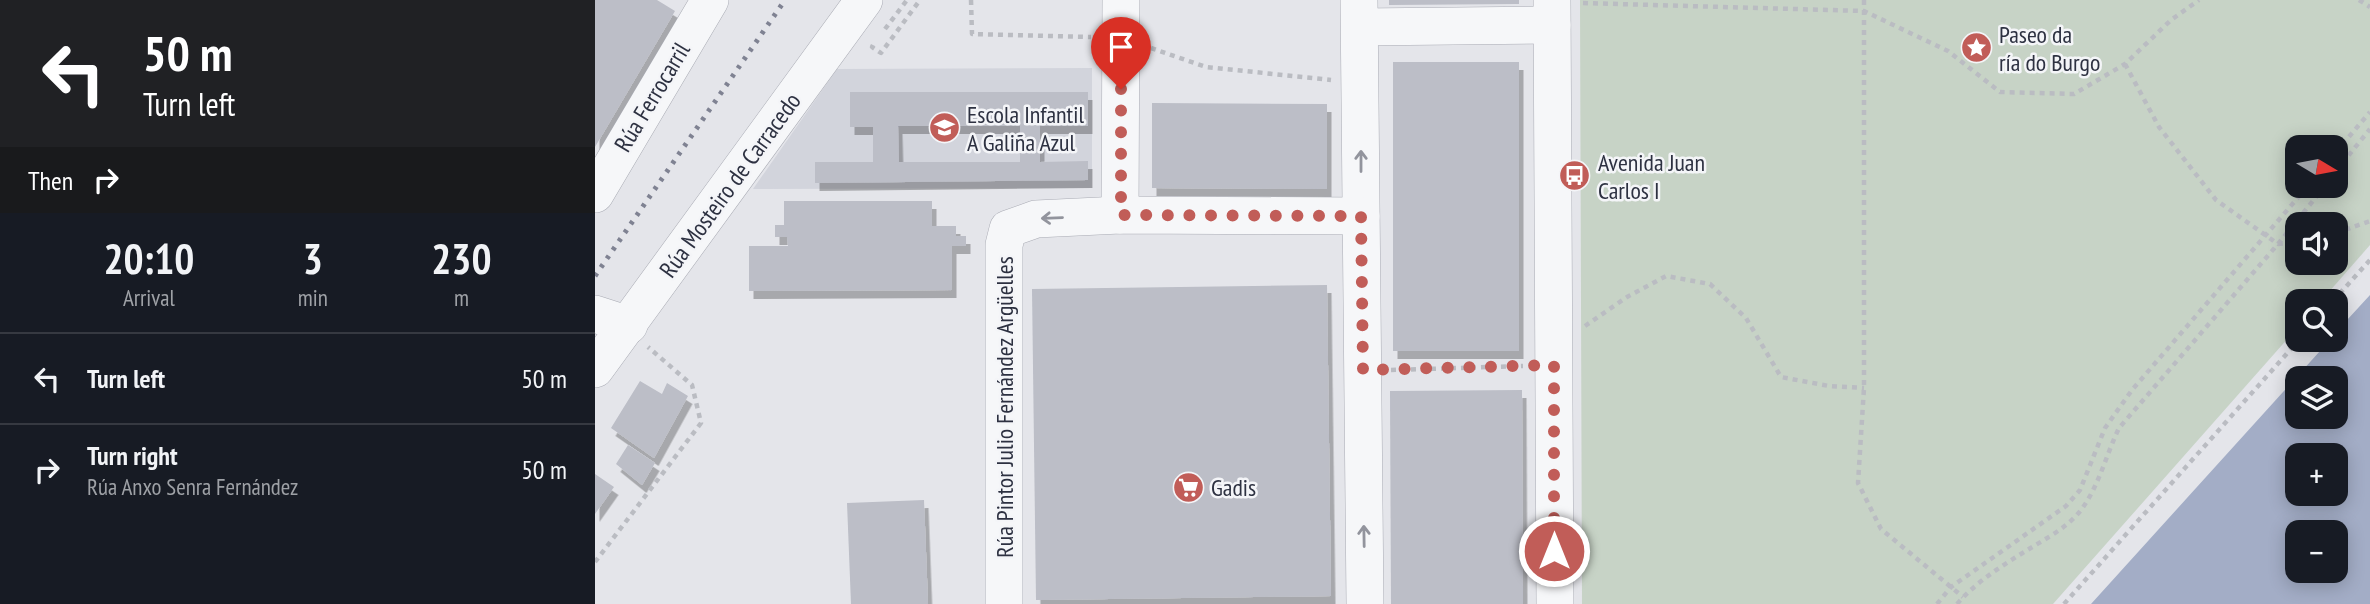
<!DOCTYPE html>
<html lang="en">
<head>
<meta charset="utf-8">
<style>
	:root { --surface:#171b24; --page:#242831; --text:#f1f3f6; --muted:#9ea1a6; --line:#363941 }
	body { margin:0; font-family:"PT Sans Narrow",sans-serif; background:var(--page); color:var(--text); height:100vh; display:flex; flex-direction:column; font-size:26px; white-space:nowrap }
	* { box-sizing:border-box; margin:0 }
	p { font-size:23px; color:var(--muted) }
	.icon { flex:none; width:38px; height:38px; fill:none; stroke:currentColor; stroke-width:2; stroke-linecap:round; stroke-linejoin:round }
	.map { position:relative; flex:1; overflow:hidden }
	.details { display:flex; flex-direction:column; background:var(--surface); width:595px }
	.details>* { flex:none }
	.guide { background:#202124; color:#fff; overflow:hidden }
	.needle { width:46px; rotate:100deg }
	.fabs { position:absolute; left:1690px; top:135px; display:grid; gap:14px }
	.fabs a { display:grid; place-items:center; width:63px; height:63px; border-radius:14px; background:var(--surface); box-shadow:0 4px 18px #0003; font-size:35px }
	.pin { position:absolute; display:grid; place-items:center; width:60px; height:60px; color:#fff; margin:-72px -30px; border-radius:50% 50% 50% 0; rotate:-45deg; box-shadow:0 0 7px #0007 }
	.pin .icon { rotate:45deg }
	.me { position:absolute; width:77px; margin:-38px; rotate:0deg; stroke-linejoin:round; filter:drop-shadow(0 0 5px #0008) }
	.turn { display:flex; align-items:center; gap:24px; height:147px; padding:0 28px; font-size:32px }
	.turn .icon { width:91px; height:91px; stroke-width:2.5 }
	.turn b { display:block; font-size:49px; line-height:60px }
	.then { display:flex; align-items:center; height:66px; padding:0 28px; background:#0003; gap:14px; font-size:26px }
	.eta { display:flex; justify-content:space-evenly; align-items:center; height:119px; text-align:center }
	.eta b { font-size:42px; font-weight:700; line-height:49px }
	ul { padding:0; list-style:none }
	li { display:flex; align-items:center; gap:21px; height:91px; padding:0 28px; border-top:2px solid var(--line) }
	li div { flex:1 }
	li b { display:block; font-size:26px }
	li em { font-style:normal }
	main { display:flex; flex:1; min-height:0 }
	.map>svg:first-child { display:block }
	.built { fill:#d2d4dc }
	.green { fill:#c7d3c6; fill-rule:evenodd }
	.water { fill:#a3adc6; fill-rule:evenodd }
	.building { fill:#bcbec7; fill-rule:evenodd; filter:url(#shadow) }
	.lines { fill:none; stroke-linecap:round; stroke-linejoin:round }
	.minor-casing { stroke:#a9abb4; stroke-width:38 }
	.path { stroke:#babcc2; stroke-width:4.5; stroke-dasharray:5 5; stroke-linecap:butt }
	.minor { stroke:#f6f7f9; stroke-width:37 }
	.rail { stroke:#7f8292; stroke-width:5; stroke-dasharray:3.5 7; stroke-linecap:butt }
	.oneway { stroke:#92949d }
	.route { stroke:#c15d58; stroke-width:12; stroke-dasharray:0 21.6 }
	.labels { text-anchor:middle; dominant-baseline:central; stroke-width:5; stroke-linejoin:round; paint-order:stroke }
	.poi-label { font-size:24px; fill:#2d3141; stroke:#f4f5f8; text-anchor:start }
	.street-label { font-size:24px; fill:#2d3141; stroke:#f4f5f8 }
</style>
</head>
<body>
<main>
<section class="details">
<div class="guide">
<div class="turn"><svg class="icon" aria-label="left" viewBox="0 0 24 24"><path d="M17 20v-9H6M10 6l-5 5 5 5"/></svg><div><b>50 m</b>Turn left</div></div>
<div class="then">Then<svg class="icon" aria-label="right" viewBox="0 0 24 24"><path d="M7 20v-9h11M14 6l5 5-5 5"/></svg></div>
</div>
<div class="eta">
<div><b>20:10</b><p>Arrival</p></div>
<div><b>3</b><p>min</p></div>
<div><b>230</b><p>m</p></div>
</div>
<ul>
<li><svg class="icon" aria-label="left" viewBox="0 0 24 24"><path d="M17 20v-9H6M10 6l-5 5 5 5"/></svg><div><b>Turn left</b></div><em>50 m</em></li>
<li><svg class="icon" aria-label="right" viewBox="0 0 24 24"><path d="M7 20v-9h11M14 6l5 5-5 5"/></svg><div><b>Turn right</b><p>Rúa Anxo Senra Fernández</p></div><em>50 m</em></li>
</ul>
</section>
<div class="map">
<svg width="1775" height="604" viewBox="0 0 1775 604">
	<defs>
		<filter id="shadow"><feDropShadow dx="4.5" dy="8" stdDeviation="0" flood-color="#0004"/></filter>
	</defs>
	<rect width="100%" height="100%" fill="#e4e5ea"/>
	<polygon class="built" points="497,68 497,188 158,189 242,69"/>
	<path class="green" d="M 985,0 L 1775,0 L 1775,245 L 1726,301 L 1703,301 L 1703,327 L 1458,604 L 987,604 ZM 1703,147 L 1741,147 L 1741,186 L 1703,186 ZM 1703,224 L 1741,224 L 1741,262 L 1703,262 Z"/>
	<path class="water" d="M 1775,295 L 1775,604 L 1496,604 L 1735,340 L 1741,340 L 1741,332 ZM 1703,378 L 1741,378 L 1741,416 L 1703,416 ZM 1703,455 L 1741,455 L 1741,494 L 1703,494 ZM 1703,532 L 1741,532 L 1741,570 L 1703,570 Z"/>
	<g class="building">
		<polygon points="0,0 62,0 80,11 0,147"/>
		<polygon points="794,0 924,0 924,4 794,5"/>
		<rect x="798" y="62" width="126" height="289"/>
		<path d="M 255,92 L 493,92 L 493,126 L 445,126 L 445,162 L 493,161 L 493,180 L 220,183 L 220,162 L 278,162 L 278,127 L 255,127 ZM 303,126 L 425,126 L 425,162 L 304,162 Z"/>
		<polygon points="557,103 732,104 732,189 557,188"/>
		<polygon points="189,201 337,201 337,226 361,226 361,236 371,236 371,246 357,246 357,290 154,291 154,246 193,246 192,237 180,237 180,225 189,225"/>
		<polygon points="732,285 736,596 441,600 437,289"/>
		<polygon points="45,381 67,394 72,383 93,396 59,458 16,428"/>
		<polygon points="927,390 928,604 796,604 795,391"/>
		<polygon points="33,445 60,463 47,485 21,464"/>
		<polygon points="0,474 19,487 0,514"/>
		<polygon points="329,500 333,604 256,604 252,503"/>
	</g>
	<g class="lines">
		<defs>
			<g id="minor">
				<polyline points="764,0 770,604"/>
				<polyline points="957,0 960,604"/>
				<polyline points="765,27 957,25"/>
				<polyline points="0,194 115,0"/>
				<polyline points="525,215 526,0"/>
				<polyline points="0,314 34,325"/>
				<polyline points="0,369 269,0"/>
				<polyline points="409,604 409,245 413,229 441,219 525,215 766,216"/>
			</g>
		</defs>
		<use href="#minor" class="minor-casing"/>
		<g class="path">
			<polyline points="376,0 377,34 496,37"/>
			<polyline points="1269,0 1269,388 1263,483 1286,529 1368,597"/>
			<polyline points="1764,0 1775,7"/>
			<polyline points="988,3 1269,11 1353,51 1405,92 1479,94 1530,64 1576,20 1604,0"/>
			<polyline points="290,29 312,0"/>
			<polyline points="278,45 277,47 286,53 325,0"/>
			<polyline points="556,48 611,67 736,80"/>
			<polyline points="1530,64 1564,127 1621,200 1683,244 1703,242"/>
			<polyline points="1741,152 1775,112"/>
			<polyline points="1741,171 1775,129"/>
			<polyline points="1741,233 1775,221"/>
			<polyline points="1738,301 1775,260"/>
			<polyline points="990,326 1032,297 1071,276 1115,284 1151,318 1186,377 1234,386 1269,388"/>
			<polyline points="796,370 928,366"/>
			<polyline points="0,562 106,423 97,385 53,347"/>
			<polyline points="1342,604 1356,587 1471,506 1485,490 1510,428 1537,390 1713,186"/>
			<path d="M 1362,604 C 1382,581 1408,565 1434,549 C 1452,538 1473,527 1486,510 C 1504,486 1511,455 1524,428 L 1683,244 L 1730,186"/>
			<polyline points="1469,604 1704,340"/>
		</g>
		<use href="#minor" class="minor"/>
		<polyline class="rail" points="0,276 190,0"/>
	</g>
	<defs><path id="oneway-shaft" d="M-6 0H5M1.5-3L5.5 0L1.5 3" fill="none" stroke-width="1.6" stroke-linecap="round" stroke-linejoin="round" transform="scale(1.75)"/></defs>
	<g class="oneway">
		<use href="#oneway-shaft" transform="translate(766 161) rotate(-90)"/>
		<use href="#oneway-shaft" transform="translate(457 218) rotate(178)"/>
		<use href="#oneway-shaft" transform="translate(769 536) rotate(-91)"/>
	</g>
	<g class="lines">
		<polyline class="route" points="526,89 526,215 766,216 768,370 959,365 959,551"/>
	</g>
	<defs>
		<symbol id="sight-disc" viewBox="-11 -11 22 22"><circle r="9.5" fill="#c15d58" stroke="#f4f5f8"/><path d="M0-6L1.8-2.2L6-1.7L2.9 1.2L3.7 5.4L0 3.3L-3.7 5.4L-2.9 1.2L-6-1.7L-1.8-2.2Z" fill="#fff"/></symbol>
		<symbol id="school-disc" viewBox="-11 -11 22 22"><circle r="9.5" fill="#c15d58" stroke="#f4f5f8"/><path d="M0-5L7-2L0 1L-7-2ZM-4 1L0 2.5L4 1V4Q0 6-4 4Z" fill="#fff"/></symbol>
		<symbol id="bus-disc" viewBox="-11 -11 22 22"><circle r="9.5" fill="#c15d58" stroke="#f4f5f8"/><path d="M-5-6H5V4H4V6H2V4H-2V6H-4V4H-5ZM-3.5-4V0h7V-4ZM-3.5 1.2v1.5H-2V1.2ZM2 1.2v1.5H3.5V1.2Z" fill="#fff"/></symbol>
		<symbol id="supermarket-disc" viewBox="-11 -11 22 22"><circle r="9.5" fill="#c15d58" stroke="#f4f5f8"/><path d="M-6-5.5h2.5l.6 2H6L4.5 2H-2.5L-4.4-4H-6ZM-1.5 3.2a1.3 1.3 0 1 0 .1 0ZM3 3.2a1.3 1.3 0 1 0 .1 0Z" fill="#fff"/></symbol>
	</defs>
	<g fill-rule="evenodd">
		<use href="#sight-disc" x="1364" y="30" width="35" height="35"/>
		<use href="#school-disc" x="332" y="110" width="35" height="35"/>
		<use href="#bus-disc" x="962" y="158" width="35" height="35"/>
		<use href="#supermarket-disc" x="576" y="470" width="35" height="35"/>
	</g>
	<g class="labels">
		<g class="poi-label">
			<text x="1404" y="34">Paseo da<tspan x="1404" dy="28">ría do Burgo</tspan></text>
			<text x="372" y="114">Escola Infantil<tspan x="372" dy="28">A Galiña Azul</tspan></text>
			<text x="1003" y="162">Avenida Juan<tspan x="1003" dy="28">Carlos I</tspan></text>
			<text x="616" y="487">Gadis</text>
		</g>
		<g class="street-label">
			<text transform="translate(57 97) rotate(-59)">Rúa Ferrocarril</text>
			<text transform="translate(135 185) rotate(-54)">Rúa Mosteiro de Carracedo</text>
			<text transform="translate(409 407) rotate(-90)">Rúa Pintor Julio Fernández Argüelles</text>
		</g>
	</g>
</svg>
<div class="fabs">
<a><svg class="needle" viewBox="-14 -14 28 28"><path d="M0-13l5 13h-10z" fill="#e53935"/><path d="M0 13l5-13h-10z" fill="#9ea1a6"/></svg></a>
<a><svg class="icon" aria-label="sound" viewBox="0 0 24 24"><path d="M4 9h4l5-4v14l-5-4H4zM17 9q2 3 0 6"/></svg></a>
<a><svg class="icon" aria-label="search" viewBox="0 0 24 24"><circle cx="10" cy="10" r="6"/><path d="M15 15l6 6"/></svg></a>
<a><svg class="icon" aria-label="layers" viewBox="0 0 24 24"><path d="M12 4l9 5-9 5-9-5zM3 14l9 5 9-5"/></svg></a>
<a>+</a>
<a>−</a>
</div>
<div class="pin" style="left:526px;top:89px;background:#d93025"><svg class="icon" aria-label="arrive" viewBox="0 0 24 24"><path d="M6 21V4h12l-3 4 3 4H6"/></svg></div>
<svg class="me" style="left:959px;top:551px" viewBox="-20 -20 40 40"><circle r="17" fill="#c15d58" stroke="#fff" stroke-width="3"/><path d="M0-11L8 9 0 5-8 9z" fill="#fff"/></svg>
</div>
</main>
</body>
</html>
